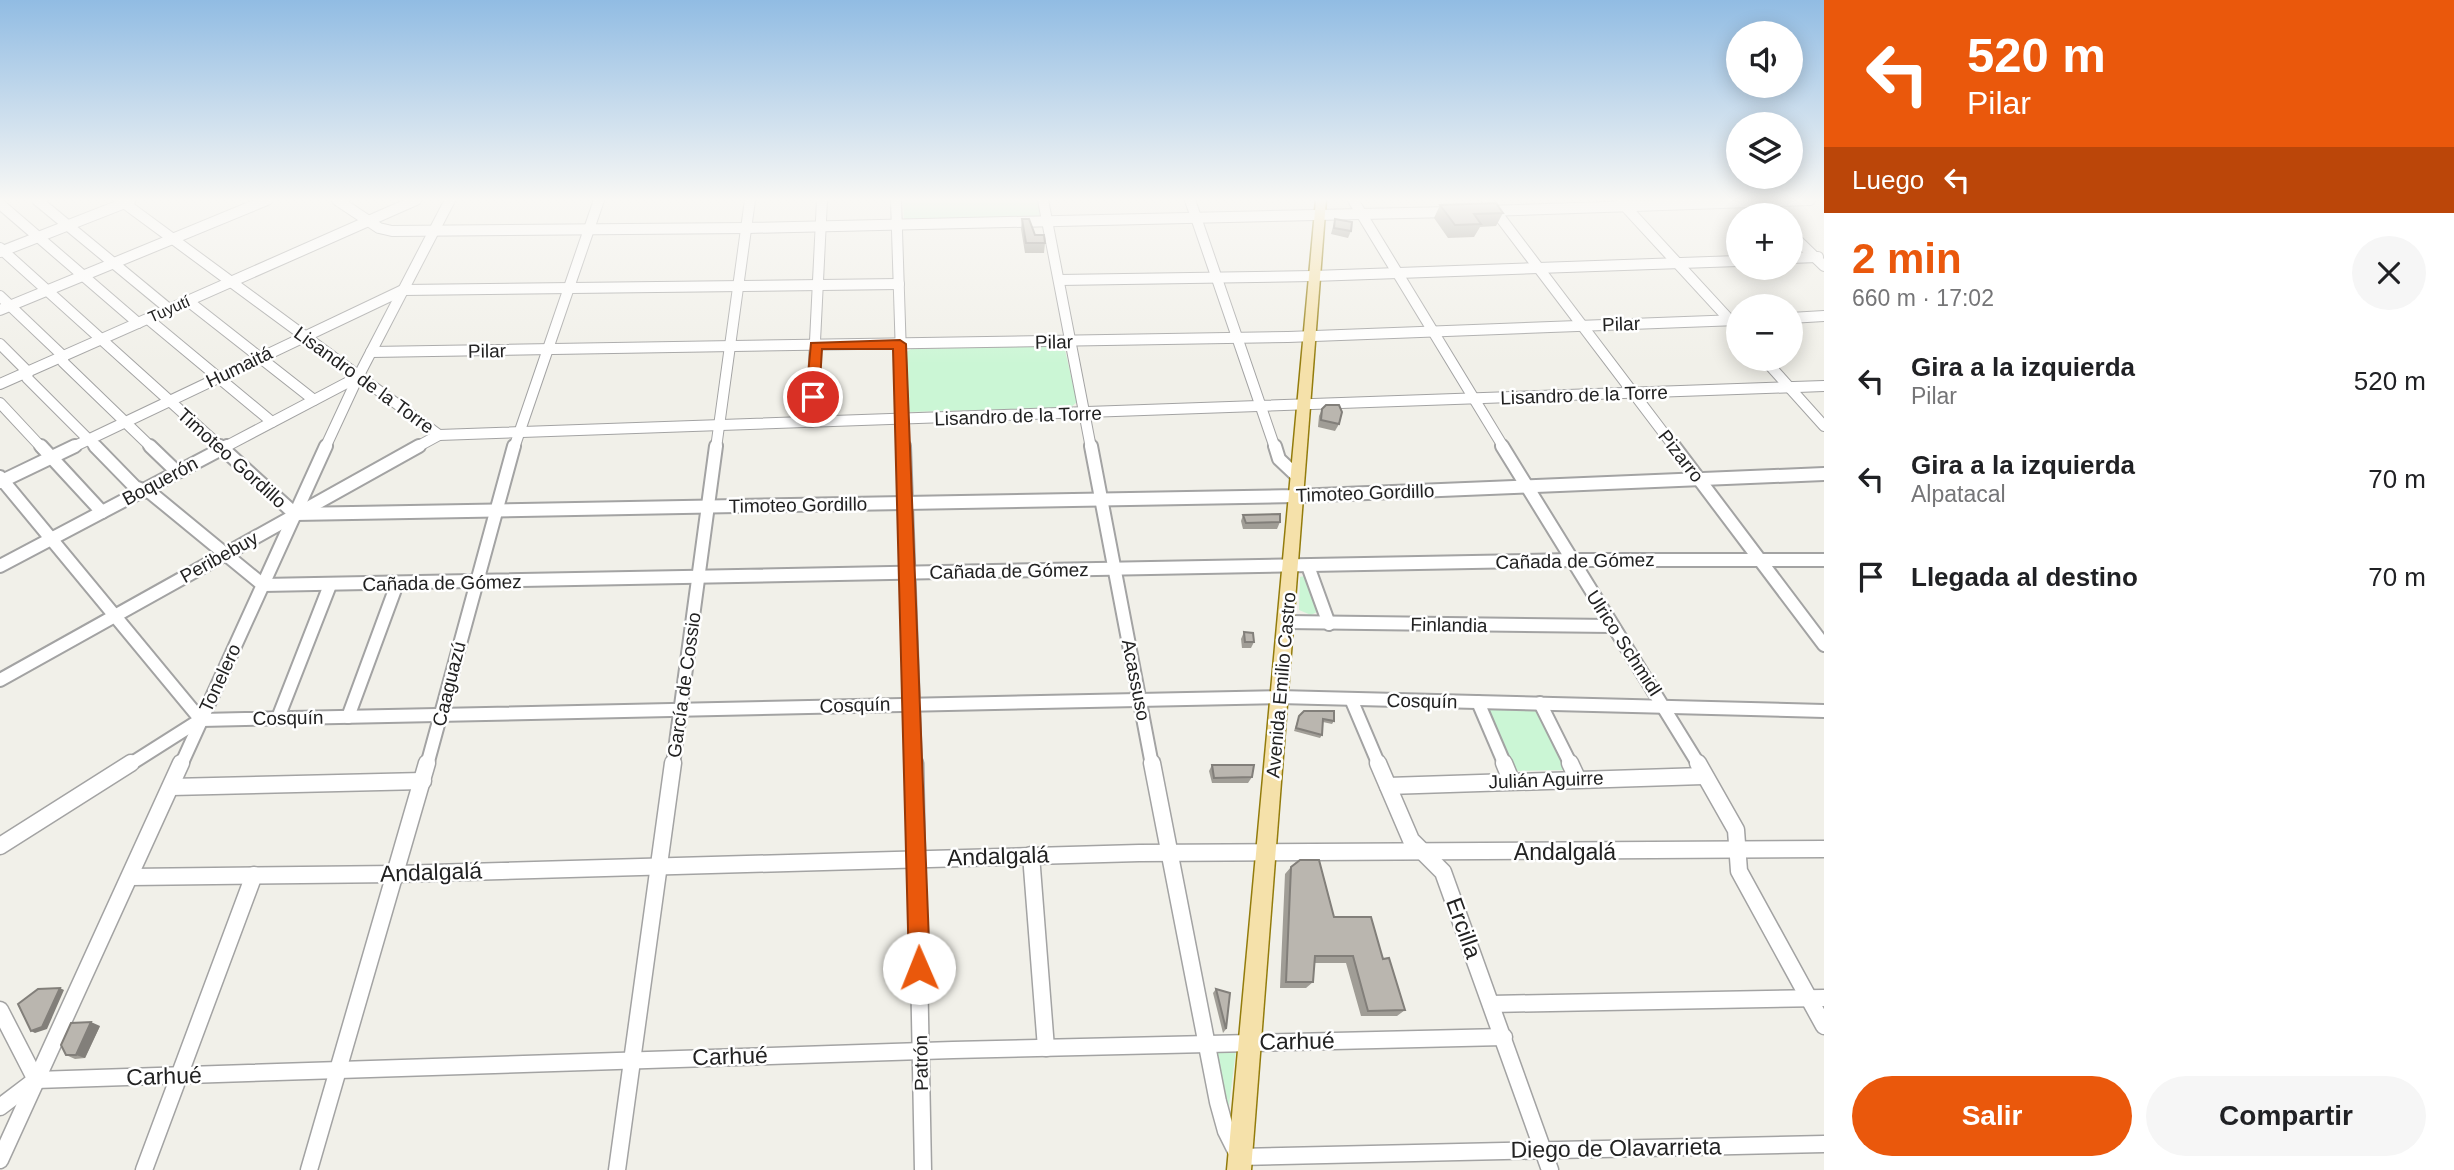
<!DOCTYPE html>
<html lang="es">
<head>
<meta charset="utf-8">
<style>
	:root { --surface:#fff; --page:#f6f6f6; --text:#202124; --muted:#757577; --accent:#ea580c }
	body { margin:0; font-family:Arial,sans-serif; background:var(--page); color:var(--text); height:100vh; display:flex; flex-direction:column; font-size:26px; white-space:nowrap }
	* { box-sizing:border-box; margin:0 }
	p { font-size:23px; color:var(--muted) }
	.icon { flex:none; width:38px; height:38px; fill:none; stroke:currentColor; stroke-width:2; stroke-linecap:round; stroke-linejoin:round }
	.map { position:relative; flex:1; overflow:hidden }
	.panel { display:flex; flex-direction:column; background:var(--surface); width:630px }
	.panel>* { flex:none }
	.guide { background:#ea580c; color:#fff; overflow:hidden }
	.fabs { position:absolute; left:1726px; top:21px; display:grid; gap:14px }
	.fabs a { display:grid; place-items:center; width:77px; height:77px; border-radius:50%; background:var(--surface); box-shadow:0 4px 18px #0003; font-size:35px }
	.pin { position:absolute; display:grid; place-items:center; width:60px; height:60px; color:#fff; margin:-30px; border:4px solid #fff; border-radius:50%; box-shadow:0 2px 7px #0007 }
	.me { position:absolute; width:77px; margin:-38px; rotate:359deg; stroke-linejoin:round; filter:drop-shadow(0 0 5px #0008) }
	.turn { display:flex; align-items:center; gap:24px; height:147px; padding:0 28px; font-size:32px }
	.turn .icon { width:91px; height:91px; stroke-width:2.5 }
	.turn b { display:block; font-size:49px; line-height:60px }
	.then { display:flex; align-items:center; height:66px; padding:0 28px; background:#0003; gap:14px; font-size:26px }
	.round { display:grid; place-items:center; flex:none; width:74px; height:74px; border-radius:37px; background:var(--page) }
	.headline { display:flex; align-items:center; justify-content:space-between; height:119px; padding:0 28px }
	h1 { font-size:42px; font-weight:600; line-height:52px; color:var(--accent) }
	.primary-button { display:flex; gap:14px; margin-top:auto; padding:14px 28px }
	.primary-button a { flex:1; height:80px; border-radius:42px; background:var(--accent); color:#fff; font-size:28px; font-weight:600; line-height:80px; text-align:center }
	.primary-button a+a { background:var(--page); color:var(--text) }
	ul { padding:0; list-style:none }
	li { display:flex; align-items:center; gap:21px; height:98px; padding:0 28px }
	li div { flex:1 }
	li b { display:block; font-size:26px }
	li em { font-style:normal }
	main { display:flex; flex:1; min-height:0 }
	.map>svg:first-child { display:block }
	.park { fill:#cbf6d5 }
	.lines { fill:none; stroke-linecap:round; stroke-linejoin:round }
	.minor-far2-casing { stroke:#a3a3a3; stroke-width:12 }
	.minor-far1-casing { stroke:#a3a3a3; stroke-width:16 }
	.minor-casing { stroke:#a3a3a3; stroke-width:19 }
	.major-casing { stroke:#937c0c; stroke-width:3 }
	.minor-far2 { stroke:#fff; stroke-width:10 }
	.minor-far1 { stroke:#fff; stroke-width:12 }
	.minor { stroke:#fff; stroke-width:16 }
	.major { fill:#f5e1aa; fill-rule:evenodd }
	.wall { fill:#a09d96 }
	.shaded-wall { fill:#827f7a }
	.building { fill:#bab6af; stroke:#827f7a; stroke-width:2 }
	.route { fill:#ea580c; stroke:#983908; stroke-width:2 }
	.labels { text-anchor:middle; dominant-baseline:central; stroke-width:5; stroke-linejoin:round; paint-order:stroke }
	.far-street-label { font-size:16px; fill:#222; stroke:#fff }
	.street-label { font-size:19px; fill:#222; stroke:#fff }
	.near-street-label { font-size:23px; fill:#222; stroke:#fff }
</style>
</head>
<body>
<main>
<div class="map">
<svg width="1824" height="1170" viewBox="0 0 1824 1170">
	<rect width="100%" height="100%" fill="#f1f0e9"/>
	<g class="park">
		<polygon points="903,200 1038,200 1040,217 909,221 904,218"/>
		<polygon points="1058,346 1065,350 1077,402 1070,408 908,412 905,353 911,349"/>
		<polygon points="1304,576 1319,611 1311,615 1299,610 1300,577"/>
		<polygon points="1486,707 1538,708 1566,770 1513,771"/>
		<polygon points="1236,1050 1228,1113 1214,1051"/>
	</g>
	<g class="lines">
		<defs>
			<g id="minor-far2">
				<polyline points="37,200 169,309"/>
				<polyline points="120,200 439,435 1824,386"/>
				<polyline points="337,200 379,228 392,231 747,228 1451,212"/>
				<polyline points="896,200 904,448"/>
				<polyline points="1043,200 1091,448"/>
				<polyline points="1190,200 1275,448"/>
				<polyline points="1353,200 1504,448"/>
				<polyline points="1487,200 1675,448"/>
				<polyline points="1756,200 1772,215"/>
				<polyline points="1622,203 1738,329"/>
				<polyline points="0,204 138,323"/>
				<polyline points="1487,211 1810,200"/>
				<polyline points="1790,233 1824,266"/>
				<polyline points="0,248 222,448"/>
				<polyline points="0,252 130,201"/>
				<polyline points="1790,258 1818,257"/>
				<polyline points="1059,280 1313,276 1738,261"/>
				<polyline points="0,296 63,356 63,362 152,448"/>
				<polyline points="188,301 314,400"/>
				<polyline points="0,310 267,200"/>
				<polyline points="1790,318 1824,316"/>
				<polyline points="148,319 272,422"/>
				<polyline points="0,344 28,372 27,378 97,448"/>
				<polyline points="371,352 1288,337 1738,320"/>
				<polyline points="1764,359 1824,426"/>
				<polyline points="0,384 416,200"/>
				<polyline points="0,403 42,448"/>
				<polyline points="811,422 822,200"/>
				<polyline points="71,448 403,290 899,284"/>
				<polyline points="223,448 358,377"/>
				<polyline points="325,448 358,377 450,200"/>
				<polyline points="415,448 439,435"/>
				<polyline points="514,448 599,200"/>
				<polyline points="716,448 750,200"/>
			</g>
			<g id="minor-far1">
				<polyline points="41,446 102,512"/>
				<polyline points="95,446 135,487 151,493 263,585 1572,560 1824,560"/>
				<polyline points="150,446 177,472"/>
				<polyline points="220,446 295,514 1295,496 1824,474"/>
				<polyline points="904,446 915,765"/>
				<polyline points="1091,446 1152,765"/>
				<polyline points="1275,446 1279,459 1297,476"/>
				<polyline points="1502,446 1699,765"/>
				<polyline points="1674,446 1824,645"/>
				<polyline points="0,477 201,720"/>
				<polyline points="0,482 75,446"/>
				<polyline points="0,566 227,446"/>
				<polyline points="1308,566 1329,624"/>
				<polyline points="1286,622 1612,626"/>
				<polyline points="0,680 419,446"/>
				<polyline points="1351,699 1379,765"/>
				<polyline points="1478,702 1505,765"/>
				<polyline points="1540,703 1571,765"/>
				<polyline points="348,717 397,584"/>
				<polyline points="278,718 330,585"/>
				<polyline points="201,720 1279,697 1824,711"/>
				<polyline points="129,765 200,720"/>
				<polyline points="181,765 326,446"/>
				<polyline points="427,765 514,446"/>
				<polyline points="673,765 716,446"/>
			</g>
			<g id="minor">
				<polyline points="915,763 923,1170"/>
				<polyline points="1152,763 1218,1102 1226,1131 1239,1157 1824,1144"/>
				<polyline points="1378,763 1411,840 1443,872 1550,1170"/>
				<polyline points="1504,763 1511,780"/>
				<polyline points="1570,763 1577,778"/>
				<polyline points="1698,763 1736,830 1739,871 1824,1026"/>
				<polyline points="1388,786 1703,776"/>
				<polyline points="171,787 423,781"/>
				<polyline points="0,846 131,763"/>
				<polyline points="1031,855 1046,1048"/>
				<polyline points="130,877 397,874 1139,853 1824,849"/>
				<polyline points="1491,1004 1824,998"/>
				<polyline points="0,1010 36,1080"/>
				<polyline points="36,1080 953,1050 1504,1037"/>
				<polyline points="0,1107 33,1082"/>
				<polyline points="0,1160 181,763"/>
				<polyline points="144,1170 254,875"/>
				<polyline points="309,1170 427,763"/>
				<polyline points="617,1170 673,763"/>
			</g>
			<polygon id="major" points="1316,200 1326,200 1251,1170 1227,1170"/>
		</defs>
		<use href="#minor-far2" class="minor-far2-casing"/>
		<use href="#minor-far1" class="minor-far1-casing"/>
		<use href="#minor" class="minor-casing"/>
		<use href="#major" class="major-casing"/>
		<use href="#minor-far2" class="minor-far2"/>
		<use href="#minor-far1" class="minor-far1"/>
		<use href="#minor" class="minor"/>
		<use href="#major" class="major"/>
	</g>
	<g class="wall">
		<polygon points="1440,205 1503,213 1496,226 1480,227 1474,237 1448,238 1434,218"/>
		<polygon points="1022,219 1035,235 1045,243 1044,253 1025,253 1021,229"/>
		<polygon points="1335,219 1351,231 1348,238 1331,234"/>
		<polygon points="1322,409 1339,424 1335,431 1318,427 1319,416"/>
		<polygon points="1243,515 1280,522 1277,529 1243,529 1241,521"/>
		<polygon points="1244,632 1254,642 1251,648 1242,648 1241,639"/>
		<polygon points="1299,716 1334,721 1332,724 1323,722 1322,735 1320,738 1294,731"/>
		<polygon points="1212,765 1252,777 1248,783 1212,783 1209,771"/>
		<polygon points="1291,867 1334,917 1383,959 1405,1010 1397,1016 1361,1016 1346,963 1314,963 1313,982 1306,988 1280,988 1285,874"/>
		<polygon points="1216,989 1226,1029 1223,1033 1213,993"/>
		<polygon points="100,1026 85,1058 75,1059 66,1055"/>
	</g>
	<g class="shaded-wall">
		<polygon points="60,988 64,990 47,1029 35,1033 31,1031"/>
		<polygon points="91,1022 100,1026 85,1058 76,1055"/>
	</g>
	<g class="building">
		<polygon points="1496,203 1503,213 1474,214 1481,224 1455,225 1440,205"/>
		<polygon points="1022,219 1029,219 1035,235 1044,235 1045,243 1026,243"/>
		<polygon points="1335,219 1352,222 1351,231 1334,228"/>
		<polygon points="1326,405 1339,405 1342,412 1339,424 1321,420 1322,409"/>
		<polygon points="1280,514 1280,522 1246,523 1243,515"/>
		<polygon points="1244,632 1253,633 1254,642 1245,642"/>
		<polygon points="1304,711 1334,711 1334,721 1323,719 1322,735 1296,728 1299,716"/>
		<polygon points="1212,765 1254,765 1252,777 1214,778"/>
		<polygon points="1300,860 1319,860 1334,917 1371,917 1383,959 1389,958 1405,1010 1368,1011 1353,956 1315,956 1313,982 1286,982 1291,867"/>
		<polygon points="60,988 42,1027 31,1031 18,1004 38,989"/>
		<polygon points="1216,989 1230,993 1226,1029"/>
		<polygon points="91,1022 76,1055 66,1055 61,1045 71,1023"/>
	</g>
	<linearGradient id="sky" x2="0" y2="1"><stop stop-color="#91bce3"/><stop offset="0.55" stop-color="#f9f8f5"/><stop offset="1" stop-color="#f9f8f5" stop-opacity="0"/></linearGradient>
	<rect width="1824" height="364" fill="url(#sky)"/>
	<polygon class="route" points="900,340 906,344 930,968 927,976 919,979 912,976 909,968 893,349 822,349 819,397 813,401 806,397 811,343"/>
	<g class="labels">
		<g class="far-street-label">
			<text transform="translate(169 309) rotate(-24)">Tuyutí</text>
		</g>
		<g class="street-label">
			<text transform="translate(1621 324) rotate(-2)">Pilar</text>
			<text transform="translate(1054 342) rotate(-1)">Pilar</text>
			<text transform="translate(487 351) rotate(-1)">Pilar</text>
			<text transform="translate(239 367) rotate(-26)">Humaitá</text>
			<text transform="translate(364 380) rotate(36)">Lisandro de la Torre</text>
			<text transform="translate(1584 395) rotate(-2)">Lisandro de la Torre</text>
			<text transform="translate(1018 416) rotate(-2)">Lisandro de la Torre</text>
			<text transform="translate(1681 456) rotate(52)">Pizarro</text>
			<text transform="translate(232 458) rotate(42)">Timoteo Gordillo</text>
			<text transform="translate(160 481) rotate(-28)">Boquerón</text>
			<text transform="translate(1365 493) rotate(-2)">Timoteo Gordillo</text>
			<text transform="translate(798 505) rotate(-1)">Timoteo Gordillo</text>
			<text transform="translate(219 557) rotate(-29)">Peribebuy</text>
			<text transform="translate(1575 561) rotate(-1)">Cañada de Gómez</text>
			<text transform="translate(1009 571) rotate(-1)">Cañada de Gómez</text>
			<text transform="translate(442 583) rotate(-1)">Cañada de Gómez</text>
			<text transform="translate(1449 625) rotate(1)">Finlandia</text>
			<text transform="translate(1624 643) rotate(57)">Ulrico Schmidl</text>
			<text transform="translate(220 678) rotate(-65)">Tonelero</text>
			<text transform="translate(1136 680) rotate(79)">Acassuso</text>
			<text transform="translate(449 684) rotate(-76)">Caaguazú</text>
			<text transform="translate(684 685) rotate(-82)">García de Cossio</text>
			<text transform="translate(1281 685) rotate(-85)">Avenida Emilio Castro</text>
			<text transform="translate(1422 701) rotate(1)">Cosquín</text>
			<text transform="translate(855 705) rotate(-2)">Cosquín</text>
			<text transform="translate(288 718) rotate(-1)">Cosquín</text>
			<text transform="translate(1546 780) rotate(-2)">Julián Aguirre</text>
			<text transform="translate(921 1063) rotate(-91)">Patrón</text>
		</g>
		<g class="near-street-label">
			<text x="1565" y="852">Andalgalá</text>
			<text transform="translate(998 856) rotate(-2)">Andalgalá</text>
			<text transform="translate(431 872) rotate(-2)">Andalgalá</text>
			<text transform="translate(1464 928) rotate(70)">Ercilla</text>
			<text transform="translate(1297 1041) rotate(-1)">Carhué</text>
			<text transform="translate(730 1056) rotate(-2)">Carhué</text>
			<text transform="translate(164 1076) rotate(-2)">Carhué</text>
			<text transform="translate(1616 1148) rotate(-1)">Diego de Olavarrieta</text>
		</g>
	</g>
</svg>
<div class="fabs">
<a><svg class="icon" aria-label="sound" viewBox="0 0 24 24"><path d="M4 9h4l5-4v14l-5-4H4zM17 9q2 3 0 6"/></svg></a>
<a><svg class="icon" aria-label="layers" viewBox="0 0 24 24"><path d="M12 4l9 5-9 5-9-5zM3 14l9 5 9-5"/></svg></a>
<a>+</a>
<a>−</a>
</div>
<div class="pin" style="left:813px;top:397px;background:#d93025"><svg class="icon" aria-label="arrive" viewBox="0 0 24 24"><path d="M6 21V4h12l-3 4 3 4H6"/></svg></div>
<svg class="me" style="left:919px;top:968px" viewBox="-20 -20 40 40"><circle r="19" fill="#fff"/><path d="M0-13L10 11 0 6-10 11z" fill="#ea580c"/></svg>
</div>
<section class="panel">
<div class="guide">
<div class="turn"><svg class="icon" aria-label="left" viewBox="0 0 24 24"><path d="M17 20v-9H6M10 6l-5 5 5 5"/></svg><div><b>520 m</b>Pilar</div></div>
<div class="then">Luego<svg class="icon" aria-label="left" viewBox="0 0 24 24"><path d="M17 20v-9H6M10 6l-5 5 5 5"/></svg></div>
</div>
<div class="headline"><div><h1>2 min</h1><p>660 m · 17:02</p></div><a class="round"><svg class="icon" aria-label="close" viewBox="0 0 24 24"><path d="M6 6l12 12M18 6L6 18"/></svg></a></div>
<ul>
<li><svg class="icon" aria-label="left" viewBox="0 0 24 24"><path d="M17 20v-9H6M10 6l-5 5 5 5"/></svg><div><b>Gira a la izquierda</b><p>Pilar</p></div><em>520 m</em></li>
<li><svg class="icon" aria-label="left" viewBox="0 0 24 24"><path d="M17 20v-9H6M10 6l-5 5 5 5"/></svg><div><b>Gira a la izquierda</b><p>Alpatacal</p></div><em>70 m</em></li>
<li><svg class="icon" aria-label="arrive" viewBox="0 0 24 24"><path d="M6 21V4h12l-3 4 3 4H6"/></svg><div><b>Llegada al destino</b></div><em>70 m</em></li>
</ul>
<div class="primary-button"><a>Salir</a><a>Compartir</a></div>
</section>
</main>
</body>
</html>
